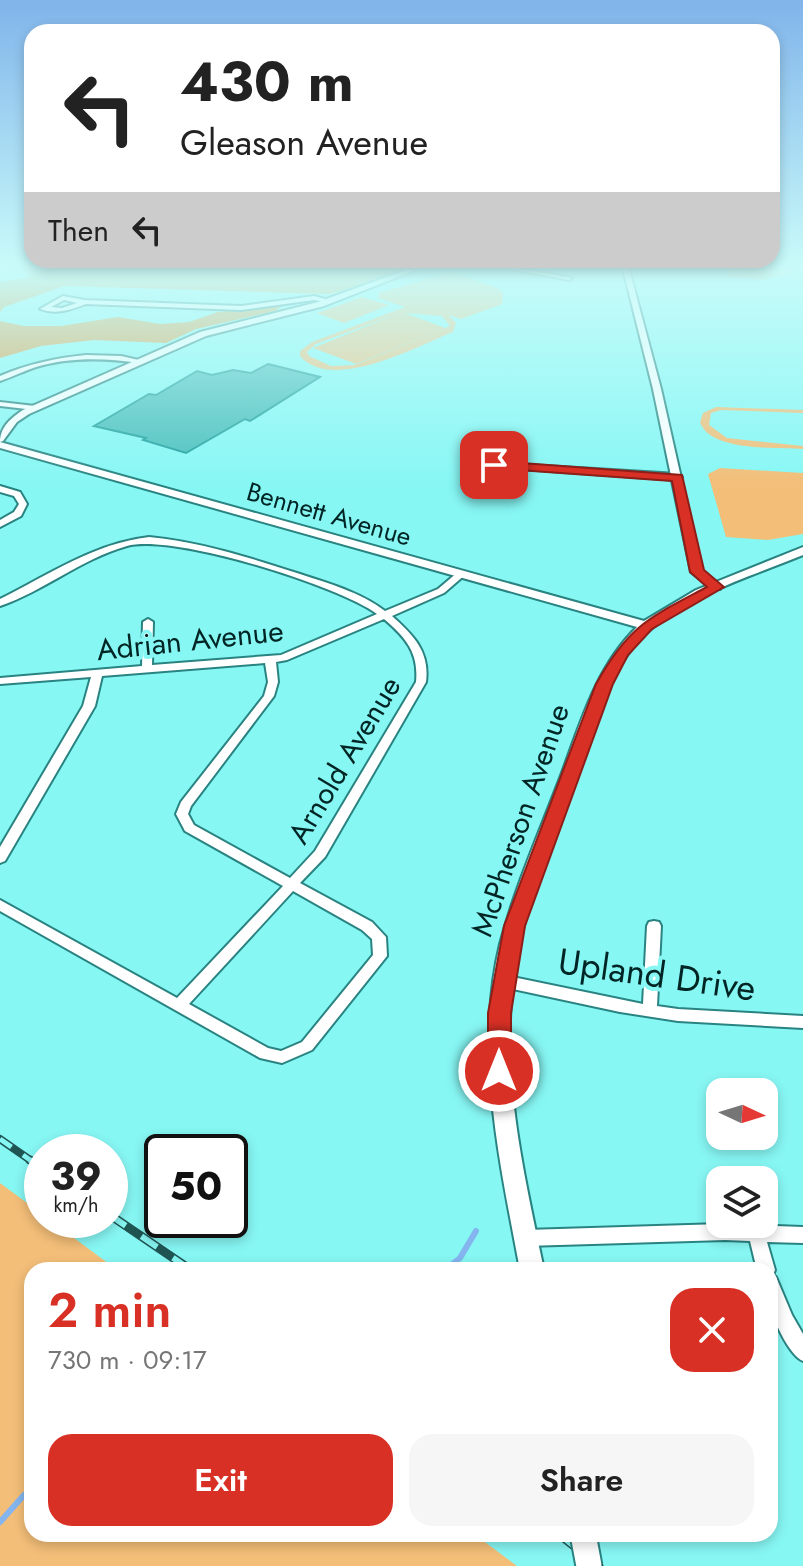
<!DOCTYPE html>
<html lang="en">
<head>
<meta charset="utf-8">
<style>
	:root { --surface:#fff; --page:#f6f6f6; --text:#222; --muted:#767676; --accent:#d93025 }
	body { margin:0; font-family:Jost,sans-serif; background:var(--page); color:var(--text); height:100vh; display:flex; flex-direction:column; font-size:30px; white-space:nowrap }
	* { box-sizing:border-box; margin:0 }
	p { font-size:26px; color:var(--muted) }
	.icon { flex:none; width:44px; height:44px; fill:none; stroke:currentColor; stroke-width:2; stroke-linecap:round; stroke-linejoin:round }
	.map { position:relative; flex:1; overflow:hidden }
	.side { position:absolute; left:24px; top:1262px; width:754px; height:280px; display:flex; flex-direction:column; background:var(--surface); border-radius:24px; box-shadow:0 4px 12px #0003 }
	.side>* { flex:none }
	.hud { position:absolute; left:24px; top:24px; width:756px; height:244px; border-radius:24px; box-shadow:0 4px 12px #0003; background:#fff; color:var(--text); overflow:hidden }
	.needle { width:52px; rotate:94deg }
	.buttons { position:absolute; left:706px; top:1078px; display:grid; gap:16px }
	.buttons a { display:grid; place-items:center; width:72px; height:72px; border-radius:16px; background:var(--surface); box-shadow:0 4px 12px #0003; font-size:40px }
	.speed { position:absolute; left:24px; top:1134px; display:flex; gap:16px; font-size:40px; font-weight:700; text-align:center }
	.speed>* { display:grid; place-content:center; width:104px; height:104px; border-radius:50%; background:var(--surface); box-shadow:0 4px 12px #0003; line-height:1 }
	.speed small { font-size:20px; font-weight:400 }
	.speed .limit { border:4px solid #111; border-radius:12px; background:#fff; color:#111 }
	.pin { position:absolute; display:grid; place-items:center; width:68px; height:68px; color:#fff; margin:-34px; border-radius:16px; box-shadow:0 4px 12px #0006 }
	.me { position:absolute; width:88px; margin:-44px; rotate:0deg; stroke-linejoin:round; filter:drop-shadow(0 0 6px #0008) }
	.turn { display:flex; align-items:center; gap:28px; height:168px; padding:0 24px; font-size:36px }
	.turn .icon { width:104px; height:104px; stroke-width:2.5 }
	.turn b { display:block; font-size:56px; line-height:68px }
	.then { display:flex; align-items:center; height:76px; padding:0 24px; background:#0003; gap:16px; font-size:30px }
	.round { display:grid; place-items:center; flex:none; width:84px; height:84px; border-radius:24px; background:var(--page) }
	.headline { display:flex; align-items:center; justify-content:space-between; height:136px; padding:0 24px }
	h1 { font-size:48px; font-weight:600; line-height:60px; color:var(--accent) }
	.primary-button { display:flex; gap:16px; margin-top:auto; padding:16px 24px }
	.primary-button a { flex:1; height:92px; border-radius:24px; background:var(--accent); color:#fff; font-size:32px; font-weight:600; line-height:92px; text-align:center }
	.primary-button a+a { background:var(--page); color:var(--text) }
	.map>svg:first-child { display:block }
	.green { fill:#f3be78; fill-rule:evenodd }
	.forest { fill:#db9b40 }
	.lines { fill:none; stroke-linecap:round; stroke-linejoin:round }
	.stream { stroke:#84b5ee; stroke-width:6 }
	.building { fill:#4abfbc; stroke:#22a19f; stroke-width:2 }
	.minor-casing { stroke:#298381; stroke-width:4 }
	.tertiary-casing { stroke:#298381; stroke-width:4 }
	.secondary-casing { stroke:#298381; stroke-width:4 }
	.minor { fill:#fff; fill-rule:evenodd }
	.tertiary { fill:#fff; fill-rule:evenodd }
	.secondary { fill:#fff; fill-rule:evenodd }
	.rail-far1-casing { stroke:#1f5654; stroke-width:8 }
	.rail-casing { stroke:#1f5654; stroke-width:9 }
	.rail-far1 { stroke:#87f7f4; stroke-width:5; stroke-dasharray:14; stroke-linecap:butt }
	.rail { stroke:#87f7f4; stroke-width:6; stroke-dasharray:19; stroke-linecap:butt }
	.secondary-bridge-casing { stroke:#298381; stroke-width:29; stroke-linecap:butt }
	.secondary-bridge { stroke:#fff; stroke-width:25 }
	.route { fill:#d93025; stroke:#8d1f18; stroke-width:2 }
	.labels { text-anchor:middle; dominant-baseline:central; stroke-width:8; stroke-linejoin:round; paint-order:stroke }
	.far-street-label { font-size:26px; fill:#002524; stroke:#87f7f4 }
	.street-label { font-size:30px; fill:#002524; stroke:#87f7f4 }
	.near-street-label { font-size:36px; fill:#002524; stroke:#87f7f4 }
</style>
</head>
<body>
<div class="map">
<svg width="803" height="1566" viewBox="0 0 803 1566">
	<rect width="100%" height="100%" fill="#87f7f4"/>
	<g class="green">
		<polygon points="736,265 803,265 803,269 762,280 727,276"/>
		<path d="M 451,272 L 498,288 L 503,293 L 502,304 L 461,319 L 449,315 L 456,323 L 453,332 C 418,346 332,393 300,356 L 300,351 L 312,342 L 405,307 L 378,298 L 379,293 ZM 405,313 L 442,316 L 450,326 L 355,365 L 331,366 L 309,356 L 307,352 L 316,344 L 397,314 L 313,348 L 356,364 L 445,328 Z"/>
		<polygon points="362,297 389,305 344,323 317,313"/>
		<path d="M 716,407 L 803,410 L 803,413 L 721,410 L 711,413 L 709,425 L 727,438 L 803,446 L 803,449 C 777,447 710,452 700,422 L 703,413 Z"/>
		<polygon points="720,468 803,473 803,534 768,540 726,537 708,474"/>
		<polygon points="0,1183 42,1214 42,1220 50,1220 117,1270 32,1270 32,1534 474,1534 517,1566 0,1566"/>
	</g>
	<g class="forest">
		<polygon points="14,265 415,265 371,282 330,294 65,286 4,307 0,312 0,282 29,277 26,271 5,268"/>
		<polygon points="282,306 275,311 196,329 166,343 94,340 41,346 0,358 0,321 24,326 61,326 118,317 160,324 189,322 218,312"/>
	</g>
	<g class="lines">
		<g class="stream">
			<polyline points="445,1270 460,1258 476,1231"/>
			<polyline points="0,1522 24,1495 32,1494"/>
		</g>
	</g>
	<polygon class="building" points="268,364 320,377 250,421 245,419 186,453 143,440 146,438 94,426 149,394 156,395 197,371 212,375 233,370 251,373"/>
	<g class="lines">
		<defs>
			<g id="minor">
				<polygon points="489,265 501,265 572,278 569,280"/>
				<path d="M 63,296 L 85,300 L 241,306 L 314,296 L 333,301 L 330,303 L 314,300 L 241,310 L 86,304 C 70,310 56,315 40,309 ZM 64,300 L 77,303 L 62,308 L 51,307 Z"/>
				<path d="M 86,355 L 121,356 L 143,361 L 139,363 C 105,358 70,357 36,367 C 24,371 12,377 0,381 L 0,376 C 28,364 56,358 86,355 Z"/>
				<polygon points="0,402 35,406 39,408 35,410 0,406"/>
				<polygon points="464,440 470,440 482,456 496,463 678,474 682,477 678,480 494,467 476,460 463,442"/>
				<polygon points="0,486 20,492 27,504 21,516 0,527 0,520 14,512 19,504 14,496 0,492"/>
				<path d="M 149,537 C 201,542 251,558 300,574 C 330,584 360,592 385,611 L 438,589 L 458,572 L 464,572 L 466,574 L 444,593 L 392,616 C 413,635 430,651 426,682 L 325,857 L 300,883 L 372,922 L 386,937 L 387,956 L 312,1050 L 282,1063 L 260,1058 L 0,911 L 0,900 L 177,998 L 283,886 L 185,831 L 176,814 L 181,802 L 264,696 L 268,682 L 265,663 L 102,676 L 95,706 L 5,861 L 0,863 L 0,847 L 83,706 L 91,677 L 0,684 L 0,678 L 142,666 L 143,622 L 148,619 L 153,622 L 152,665 L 281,655 L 377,614 C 339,586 173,533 127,546 C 81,559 44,591 0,606 L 0,599 C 48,575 95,543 149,537 ZM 384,619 C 405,637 419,652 416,682 L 315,851 L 290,878 L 194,825 L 188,814 L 191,806 L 274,696 L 278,682 L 276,662 L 287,660 ZM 293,891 L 362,930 L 372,939 L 373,955 L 302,1042 L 281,1051 L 268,1048 L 189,1004 Z"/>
				<polygon points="654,921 659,922 661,926 657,1006 678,1009 803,1016 803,1028 678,1021 620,1012 503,987 498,985 496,981 498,977 503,975 643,1004 647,926 649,922"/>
				<path d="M 721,1224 L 803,1227 L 803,1243 L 767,1242 L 775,1270 L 773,1275 L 776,1277 L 792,1315 L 803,1334 L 803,1361 C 790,1356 774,1322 771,1308 C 768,1297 770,1282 770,1270 L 757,1270 L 750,1241 L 725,1240 L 526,1246 L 520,1244 L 517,1238 L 520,1232 L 526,1230 Z"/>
			</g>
			<g id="tertiary">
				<path d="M 420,265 L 429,265 L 324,306 L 206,336 L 29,414 L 17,422 L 3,441 L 0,442 C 0,427 11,418 23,410 L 200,332 L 318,302 Z"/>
				<polygon points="622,265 628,265 661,389 702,571 720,585 720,589 712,589 691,572 653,389"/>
			</g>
			<path id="secondary" d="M 0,442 L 644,621 L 696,590 L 803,547 L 803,555 C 752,576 694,593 651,629 C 610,663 597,720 580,768 C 559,827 532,884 519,946 C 495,1054 522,1164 544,1270 L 520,1270 C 500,1163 474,1052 500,944 C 515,887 539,833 560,778 C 580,725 595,668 637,627 L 0,448 Z"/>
		</defs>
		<use href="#minor" class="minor-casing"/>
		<use href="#tertiary" class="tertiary-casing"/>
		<use href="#secondary" class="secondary-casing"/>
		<use href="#minor" class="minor"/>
		<use href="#tertiary" class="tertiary"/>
		<use href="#secondary" class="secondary"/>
		<defs>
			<polyline id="rail-far1" points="0,1139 33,1162"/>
			<g id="rail">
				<polyline points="30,1160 42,1168"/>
				<polyline points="110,1215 191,1270"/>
				<polyline points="559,1534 599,1566"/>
			</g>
		</defs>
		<use href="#rail-far1" class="rail-far1-casing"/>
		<use href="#rail" class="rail-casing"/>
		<use href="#rail-far1" class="rail-far1"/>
		<use href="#rail" class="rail"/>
		<defs>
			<polyline id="secondary-bridge" points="583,1534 589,1566"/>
		</defs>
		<use href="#secondary-bridge" class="secondary-bridge-casing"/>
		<use href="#secondary-bridge" class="secondary-bridge"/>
	</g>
	<linearGradient id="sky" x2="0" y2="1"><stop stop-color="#80b4ea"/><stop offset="0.55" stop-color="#c9fbfa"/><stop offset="1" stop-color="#c9fbfa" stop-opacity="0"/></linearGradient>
	<rect width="803" height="484" fill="url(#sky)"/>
	<path class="route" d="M 494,461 L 682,475 L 704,570 L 724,587 L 652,629 L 628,655 L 613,684 L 525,926 L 511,1013 L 511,1071 L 507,1078 L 499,1081 L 491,1078 L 488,1071 L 488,1013 L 504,926 L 596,684 C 629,625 649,618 707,587 L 690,572 L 672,481 L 489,468 L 489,462 Z"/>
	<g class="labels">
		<g class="far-street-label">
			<text transform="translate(329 514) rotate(16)">Bennett Avenue</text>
		</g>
		<g class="street-label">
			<text transform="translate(190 640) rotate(-6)">Adrian Avenue</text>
			<text transform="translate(344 760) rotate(-59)">Arnold Avenue</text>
			<text transform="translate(520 820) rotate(-71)">McPherson Avenue</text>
		</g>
		<g class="near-street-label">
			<text transform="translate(657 974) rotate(8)">Upland Drive</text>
		</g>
	</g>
</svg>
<div class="buttons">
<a><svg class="needle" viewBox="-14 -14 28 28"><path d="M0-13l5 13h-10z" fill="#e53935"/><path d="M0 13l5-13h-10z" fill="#767676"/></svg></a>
<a><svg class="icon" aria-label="layers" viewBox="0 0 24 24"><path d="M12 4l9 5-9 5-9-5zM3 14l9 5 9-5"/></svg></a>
</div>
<div class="speed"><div>39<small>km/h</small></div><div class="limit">50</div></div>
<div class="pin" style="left:494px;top:465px;background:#d93025"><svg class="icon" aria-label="arrive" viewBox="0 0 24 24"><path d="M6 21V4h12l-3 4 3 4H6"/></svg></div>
<svg class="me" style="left:499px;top:1071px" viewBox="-20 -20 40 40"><circle r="17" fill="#d93025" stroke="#fff" stroke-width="3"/><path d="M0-11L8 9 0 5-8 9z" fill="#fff"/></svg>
<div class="hud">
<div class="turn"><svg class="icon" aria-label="left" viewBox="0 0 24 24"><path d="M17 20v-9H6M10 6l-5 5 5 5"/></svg><div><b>430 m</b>Gleason Avenue</div></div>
<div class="then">Then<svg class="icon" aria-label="left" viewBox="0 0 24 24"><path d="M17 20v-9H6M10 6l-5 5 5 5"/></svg></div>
</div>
<section class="side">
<div class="headline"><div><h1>2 min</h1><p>730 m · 09:17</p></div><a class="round" style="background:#d93025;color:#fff"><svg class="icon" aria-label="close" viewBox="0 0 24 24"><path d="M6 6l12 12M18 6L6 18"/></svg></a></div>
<div class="primary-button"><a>Exit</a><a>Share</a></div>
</section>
</div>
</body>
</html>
